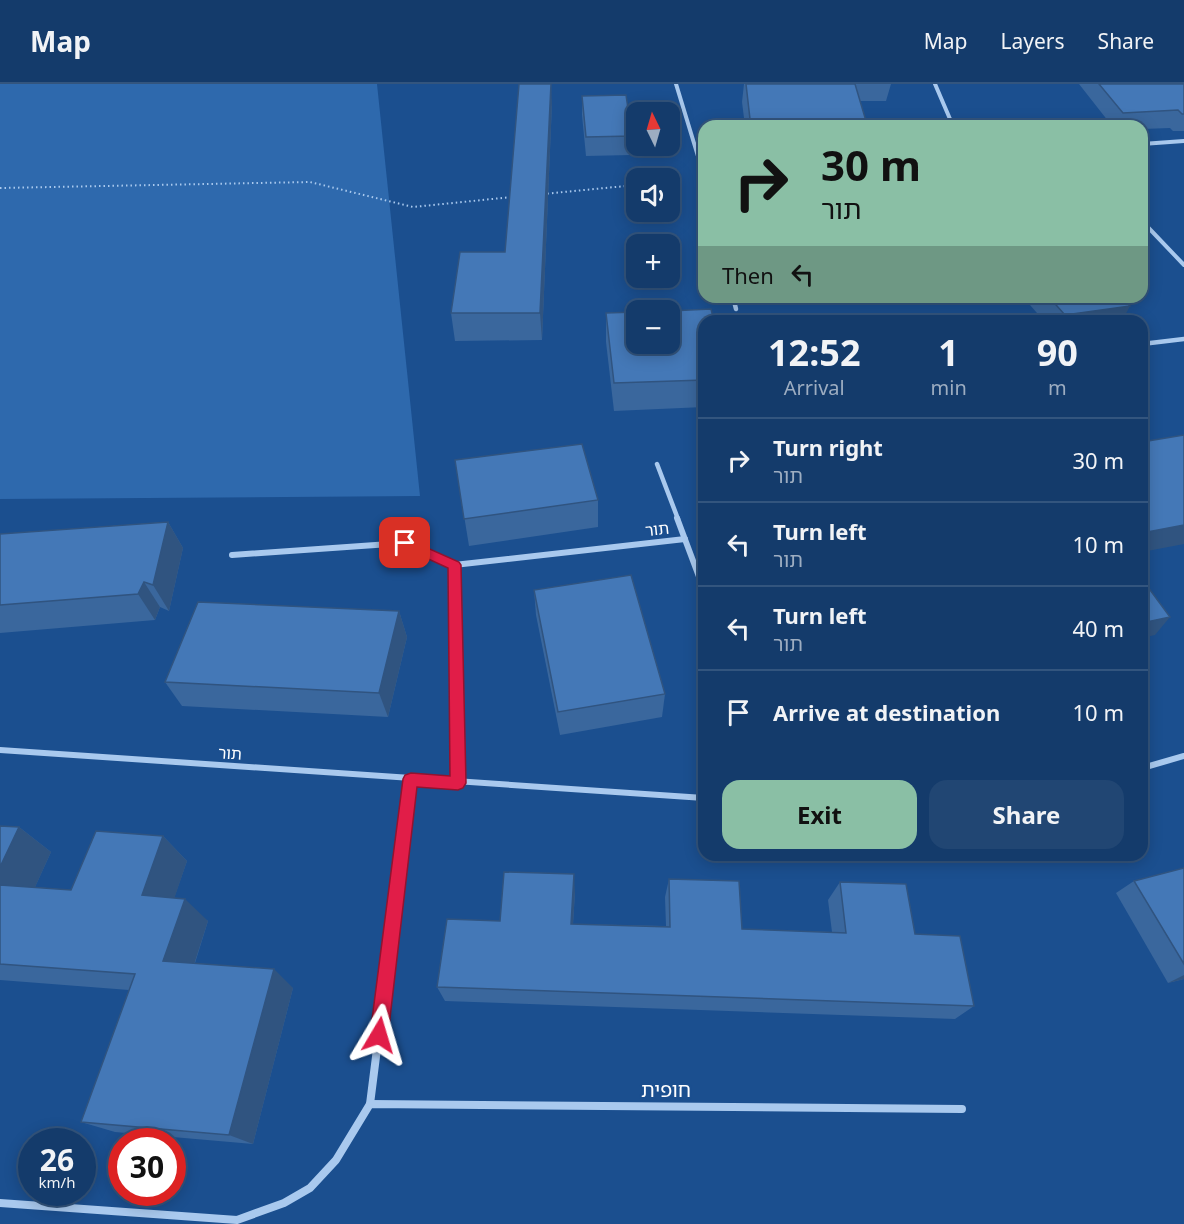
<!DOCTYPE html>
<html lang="en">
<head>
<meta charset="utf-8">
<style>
	:root { --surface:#143b6b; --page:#214673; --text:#f1f3f6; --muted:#9dadc1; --line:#33557e; --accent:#8abfa5 }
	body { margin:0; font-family:"Noto Sans","Noto Sans Hebrew",sans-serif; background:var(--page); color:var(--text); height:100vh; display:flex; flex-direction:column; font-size:22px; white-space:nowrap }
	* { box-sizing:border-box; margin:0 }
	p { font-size:20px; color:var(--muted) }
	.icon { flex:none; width:33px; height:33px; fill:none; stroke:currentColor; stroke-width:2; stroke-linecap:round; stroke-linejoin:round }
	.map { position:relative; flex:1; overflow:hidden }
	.drawer { position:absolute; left:698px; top:231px; width:450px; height:546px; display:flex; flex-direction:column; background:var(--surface); border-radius:18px; box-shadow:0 3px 15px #0003,0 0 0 2px var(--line) }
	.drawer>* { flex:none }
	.top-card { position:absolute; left:698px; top:36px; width:450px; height:183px; border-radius:18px; box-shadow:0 3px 15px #0003,0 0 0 2px var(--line); background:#8abfa5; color:#111; overflow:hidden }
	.needle { width:39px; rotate:355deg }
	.buttons { position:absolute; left:626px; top:18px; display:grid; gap:12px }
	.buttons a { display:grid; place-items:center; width:54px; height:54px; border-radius:12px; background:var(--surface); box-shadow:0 3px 15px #0003,0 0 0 2px var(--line); font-size:30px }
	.speed { position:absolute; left:18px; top:1044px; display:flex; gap:12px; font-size:30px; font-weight:700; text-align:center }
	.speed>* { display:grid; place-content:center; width:78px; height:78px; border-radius:50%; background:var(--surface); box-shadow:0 3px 15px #0003,0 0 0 2px var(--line); line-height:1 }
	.speed small { font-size:15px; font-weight:400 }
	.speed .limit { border:9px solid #d22; background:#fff; color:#111 }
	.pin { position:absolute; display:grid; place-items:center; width:51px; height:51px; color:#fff; margin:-26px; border-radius:12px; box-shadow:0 3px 9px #0006 }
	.me { position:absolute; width:66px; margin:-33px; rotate:7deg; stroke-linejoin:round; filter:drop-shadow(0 0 4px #0008) }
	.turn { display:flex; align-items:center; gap:21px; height:126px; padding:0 24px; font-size:27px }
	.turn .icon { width:78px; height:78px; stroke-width:2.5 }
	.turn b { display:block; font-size:42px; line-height:51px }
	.then { display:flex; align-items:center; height:57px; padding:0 24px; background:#0003; gap:12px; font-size:22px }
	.eta { display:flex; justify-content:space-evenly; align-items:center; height:102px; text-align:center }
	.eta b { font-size:36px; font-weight:700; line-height:42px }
	.button { display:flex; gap:12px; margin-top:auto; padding:12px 24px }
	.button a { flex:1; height:69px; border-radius:18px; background:var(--accent); color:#111; font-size:24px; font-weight:700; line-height:69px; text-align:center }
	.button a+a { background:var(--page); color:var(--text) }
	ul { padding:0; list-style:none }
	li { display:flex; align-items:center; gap:18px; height:84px; padding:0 24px; border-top:2px solid var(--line) }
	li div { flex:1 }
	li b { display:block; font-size:22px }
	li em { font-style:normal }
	header { display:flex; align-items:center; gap:36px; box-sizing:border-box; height:84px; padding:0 30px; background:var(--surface); border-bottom:2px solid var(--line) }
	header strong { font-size:28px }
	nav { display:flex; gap:33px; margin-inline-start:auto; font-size:21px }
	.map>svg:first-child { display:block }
	.green { fill:#2e69ad }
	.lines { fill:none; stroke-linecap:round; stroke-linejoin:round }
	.path { stroke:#a9c9ee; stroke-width:2; stroke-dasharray:1.5 3; stroke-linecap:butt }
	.minor-far3 { stroke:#a9c9ee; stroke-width:4 }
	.minor-far2 { stroke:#a9c9ee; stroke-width:4.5 }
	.minor-far1 { stroke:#a9c9ee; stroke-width:6 }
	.minor { stroke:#a9c9ee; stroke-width:8 }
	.wall { fill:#3a679d }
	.shaded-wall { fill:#305480 }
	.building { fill:#4478b7; stroke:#305480; stroke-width:1.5 }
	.route { fill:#e11d48; stroke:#92132f; stroke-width:1.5 }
	.labels { text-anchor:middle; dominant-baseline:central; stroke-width:4.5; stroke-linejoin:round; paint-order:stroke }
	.street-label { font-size:16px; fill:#fff; stroke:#1b4f8f }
	.near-street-label { font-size:20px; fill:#fff; stroke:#1b4f8f }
</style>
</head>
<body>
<header>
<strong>Map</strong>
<nav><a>Map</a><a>Layers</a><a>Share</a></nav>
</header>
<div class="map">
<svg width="1184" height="1140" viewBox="0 0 1184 1140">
	<rect width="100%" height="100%" fill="#1b4f8f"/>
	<polygon class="green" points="0,0 377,0 420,412 0,415"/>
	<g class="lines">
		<g class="path">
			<polyline points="669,98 680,97"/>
			<polyline points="0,104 310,98 413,123 512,113"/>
			<polyline points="543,110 636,101"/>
		</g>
		<g class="minor-far3">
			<polyline points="676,0 704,92"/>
			<polyline points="935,0 953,42"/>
			<polyline points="1142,60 1184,57"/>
			<polyline points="1142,137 1184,181"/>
		</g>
		<g class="minor-far2">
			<polyline points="733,213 736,225"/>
			<polyline points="1142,260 1184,255"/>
			<polyline points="657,380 678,435"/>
		</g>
		<g class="minor-far1">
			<polyline points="677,434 704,506"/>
			<polyline points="232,471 404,459 454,481"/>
			<polyline points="0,666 704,714"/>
			<polyline points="1142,684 1184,672"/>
			<polyline points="458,699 454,481 685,455"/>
			<polyline points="405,745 411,695"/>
		</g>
		<g class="minor">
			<polyline points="370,1020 405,744"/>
			<polyline points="0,1119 237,1136 284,1119 310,1104 336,1076 370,1020 962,1025"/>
		</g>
	</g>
	<g class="wall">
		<polygon points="744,0 891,0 886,17 860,17 866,37 865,42 745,42 742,18"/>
		<polygon points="1079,0 1184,0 1184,47 1173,47 1170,44 1142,45 1142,42 1112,42"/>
		<polygon points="582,12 632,52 631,71 586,72 582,31"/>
		<polygon points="552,19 542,256 455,257 451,229 505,168"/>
		<polygon points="1023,213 1122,213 1122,237 1044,237"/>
		<polygon points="606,229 704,237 704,323 614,327 606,258"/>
		<polygon points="455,376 598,416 598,443 469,462"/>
		<polygon points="168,438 183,464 169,527 160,523 155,536 0,549 0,450"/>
		<polygon points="534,506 665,610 662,633 560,651 536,531"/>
		<polygon points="399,527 407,553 388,633 182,622 165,598"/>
		<polygon points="0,742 19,743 51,768 35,803 71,806 163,752 187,777 174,814 208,837 195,879 293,904 253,1060 115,1048 81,1038 129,906 0,896"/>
		<polygon points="1184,784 1184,895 1168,899 1116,809 1134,797"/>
		<polygon points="669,795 742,845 832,848 828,816 840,798 915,850 974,922 955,935 445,917 437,903 500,837 575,808 573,840 666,842 665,813"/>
	</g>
	<g class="shaded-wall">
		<polygon points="551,0 552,19 542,256 540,229"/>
		<polygon points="1130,222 1122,237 1063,237 1065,231"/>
		<polygon points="168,438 183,464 169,527 153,501"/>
		<polygon points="1184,441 1184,460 1142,468 1142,449"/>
		<polygon points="144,498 160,523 155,536 138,510"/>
		<polygon points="399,527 407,553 388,633 379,609"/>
		<polygon points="1170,533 1155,551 1142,554 1142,539"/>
		<polygon points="19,743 51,768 26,823 0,805 0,783"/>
		<polygon points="163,752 187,777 168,833 142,811"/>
		<polygon points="574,790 575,808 572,856 571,840"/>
		<polygon points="185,815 208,837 189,896 163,877"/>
		<polygon points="274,885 293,904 253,1060 229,1051"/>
		<polygon points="1184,891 1184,895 1168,899"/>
	</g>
	<g class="building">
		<polygon points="519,0 551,0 540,229 451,229 460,168 505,168"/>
		<polygon points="746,0 855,0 866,37 750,35"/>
		<polygon points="1099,0 1184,0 1184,30 1182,30 1178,26 1123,29"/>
		<polygon points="626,11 632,52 586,53 582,12"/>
		<polygon points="1049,213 1122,213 1130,222 1065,231"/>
		<polygon points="711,225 714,237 704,237 704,296 614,299 606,229 636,228 636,260 669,260 669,227"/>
		<polygon points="1184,351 1184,441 1142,449 1142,358"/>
		<polygon points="582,360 598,416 464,435 455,376"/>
		<polygon points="168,438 153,501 144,498 138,510 0,521 0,450"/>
		<polygon points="631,491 665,610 558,628 534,506"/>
		<polygon points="1142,495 1170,533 1142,539"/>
		<polygon points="198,518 399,527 379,609 165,598"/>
		<polygon points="0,742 19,743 0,783"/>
		<polygon points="96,747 163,752 142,811 185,815 163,877 274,885 229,1051 81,1038 135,890 0,880 0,801 71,806"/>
		<polygon points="1184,784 1184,880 1134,797"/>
		<polygon points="504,788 574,790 571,840 670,843 669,795 739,797 742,845 846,849 840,798 906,800 915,850 960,852 974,922 437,903 447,835 500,837"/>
	</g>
	<polygon class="route" points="405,454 459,478 461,481 466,699 463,704 458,706 417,703 388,951 385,957 379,960 373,957 370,951 403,695 405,691 411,689 450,692 448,484 400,462 398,459 400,455"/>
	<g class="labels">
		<g class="street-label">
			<text transform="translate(657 445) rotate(-6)">תור</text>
			<text transform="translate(230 669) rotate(4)">תור</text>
		</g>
		<g class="near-street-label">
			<text x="666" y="1005">חופית</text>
		</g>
	</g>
</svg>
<div class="buttons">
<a><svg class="needle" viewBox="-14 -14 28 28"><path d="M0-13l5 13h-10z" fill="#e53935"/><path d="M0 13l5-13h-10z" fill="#9dadc1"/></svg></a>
<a><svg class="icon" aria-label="sound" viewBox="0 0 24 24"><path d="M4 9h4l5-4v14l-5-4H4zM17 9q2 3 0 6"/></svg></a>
<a>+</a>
<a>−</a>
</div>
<div class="speed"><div>26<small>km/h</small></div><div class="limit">30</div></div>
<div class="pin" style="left:405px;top:459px;background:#d93025"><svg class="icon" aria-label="arrive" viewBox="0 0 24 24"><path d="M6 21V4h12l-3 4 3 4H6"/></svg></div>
<svg class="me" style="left:379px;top:951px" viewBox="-20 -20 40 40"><path d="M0-17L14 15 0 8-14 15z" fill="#e11d48" stroke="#fff" stroke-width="4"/></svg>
<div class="top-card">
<div class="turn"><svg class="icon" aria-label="right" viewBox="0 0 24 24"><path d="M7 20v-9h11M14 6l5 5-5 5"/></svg><div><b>30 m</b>תור</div></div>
<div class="then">Then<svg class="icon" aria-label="left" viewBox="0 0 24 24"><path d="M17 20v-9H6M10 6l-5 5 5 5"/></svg></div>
</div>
<section class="drawer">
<div class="eta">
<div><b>12:52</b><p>Arrival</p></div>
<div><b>1</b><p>min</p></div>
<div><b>90</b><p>m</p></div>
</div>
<ul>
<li><svg class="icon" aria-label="right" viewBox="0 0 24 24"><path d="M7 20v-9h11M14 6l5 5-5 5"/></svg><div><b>Turn right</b><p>תור</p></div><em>30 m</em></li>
<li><svg class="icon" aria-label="left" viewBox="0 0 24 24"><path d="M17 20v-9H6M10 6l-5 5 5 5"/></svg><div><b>Turn left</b><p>תור</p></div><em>10 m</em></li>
<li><svg class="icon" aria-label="left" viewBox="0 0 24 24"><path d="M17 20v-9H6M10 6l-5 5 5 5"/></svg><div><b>Turn left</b><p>תור</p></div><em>40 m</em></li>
<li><svg class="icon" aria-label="arrive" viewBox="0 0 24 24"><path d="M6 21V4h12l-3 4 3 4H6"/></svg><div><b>Arrive at destination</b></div><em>10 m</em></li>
</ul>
<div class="button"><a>Exit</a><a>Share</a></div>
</section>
</div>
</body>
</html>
